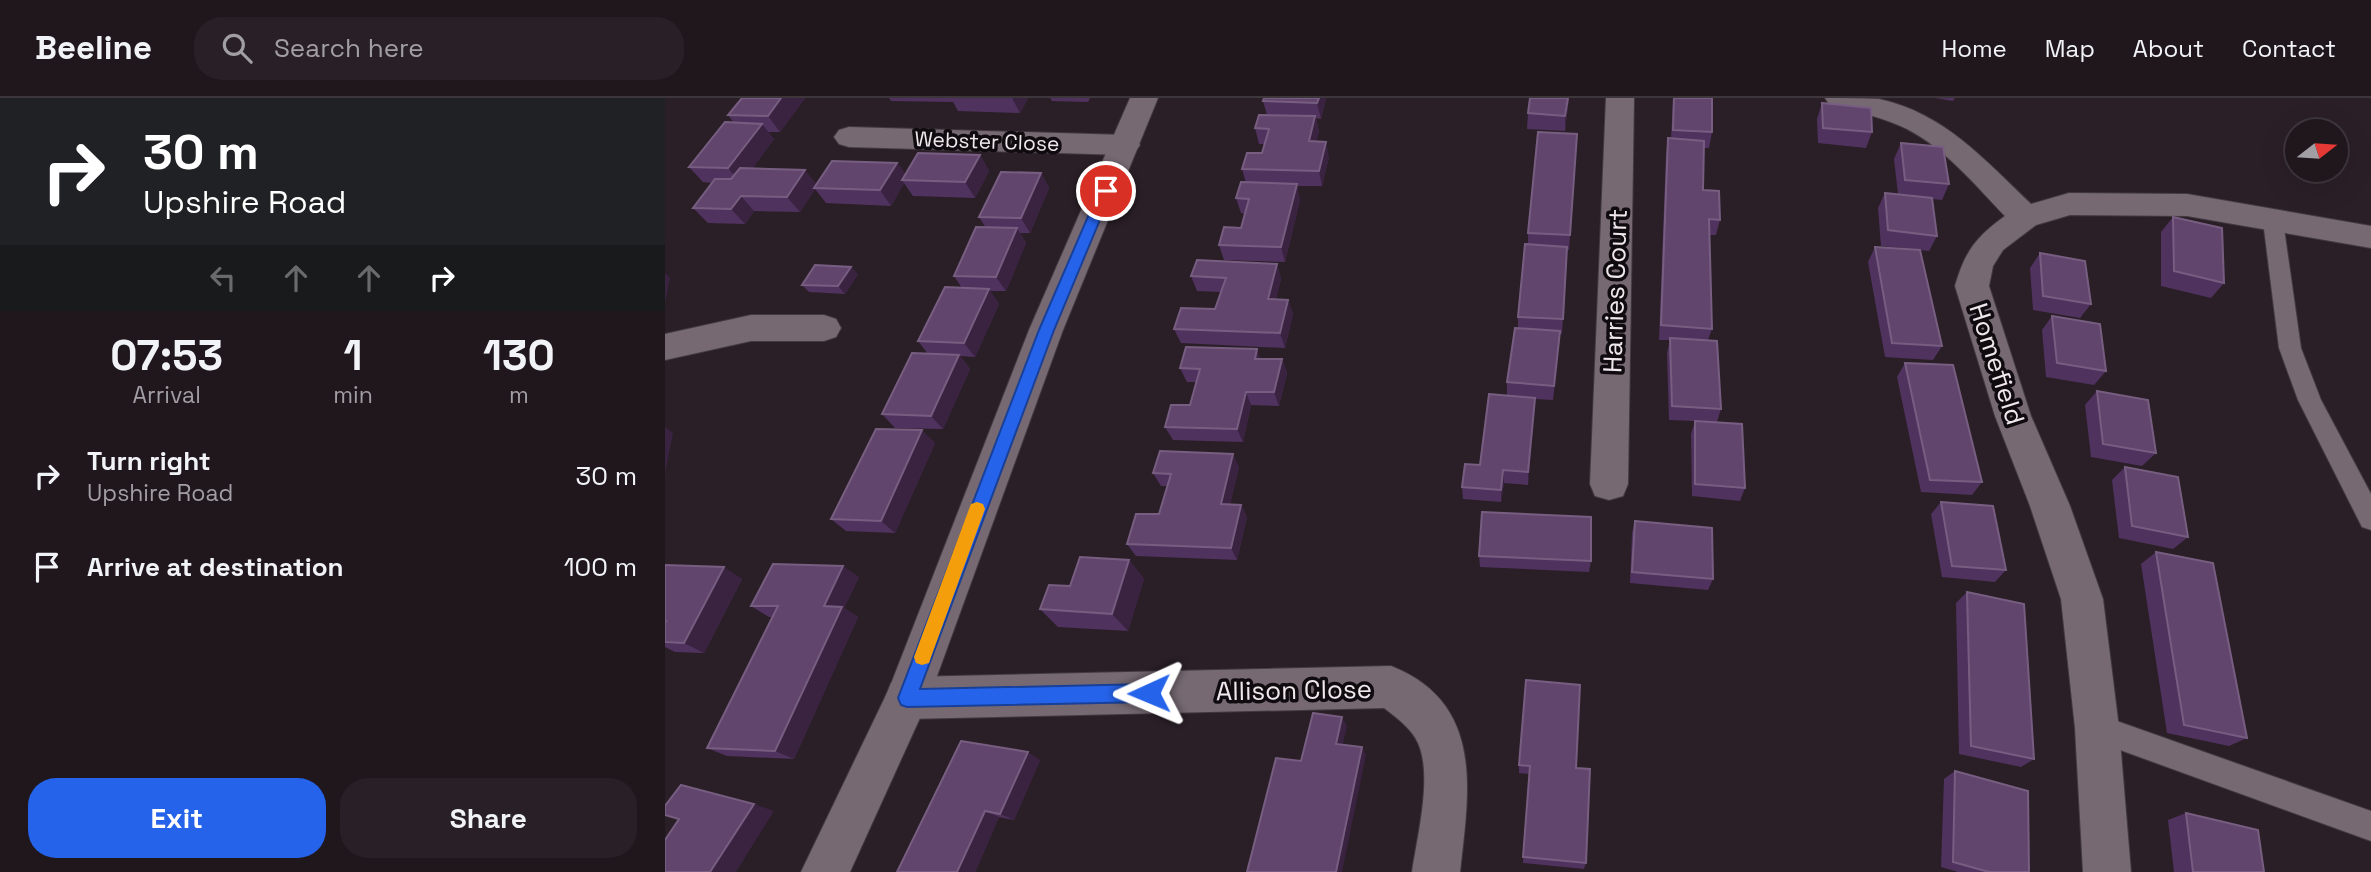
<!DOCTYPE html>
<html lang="en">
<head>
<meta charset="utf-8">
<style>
	:root { --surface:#20171d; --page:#282026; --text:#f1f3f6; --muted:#a29fa4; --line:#3d363b; --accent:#2563eb }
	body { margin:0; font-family:"Space Grotesk",sans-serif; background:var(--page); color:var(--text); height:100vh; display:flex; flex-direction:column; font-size:26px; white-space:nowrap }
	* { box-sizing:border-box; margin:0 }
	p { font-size:23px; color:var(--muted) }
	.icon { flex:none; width:38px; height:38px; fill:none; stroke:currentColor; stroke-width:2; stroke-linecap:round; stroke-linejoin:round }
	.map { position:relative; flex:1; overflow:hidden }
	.panel { display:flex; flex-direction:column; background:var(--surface); width:665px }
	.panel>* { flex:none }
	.guide { background:#202124; color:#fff; overflow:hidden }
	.needle { width:46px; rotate:73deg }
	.controls { position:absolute; left:1620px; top:21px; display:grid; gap:14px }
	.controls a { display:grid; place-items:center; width:63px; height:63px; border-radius:50%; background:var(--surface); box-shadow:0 7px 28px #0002,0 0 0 2px var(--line); font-size:35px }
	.pin { position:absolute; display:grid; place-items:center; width:60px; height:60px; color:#fff; margin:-30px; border:4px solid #fff; border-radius:50%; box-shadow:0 2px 7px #0007 }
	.me { position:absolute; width:77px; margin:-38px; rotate:269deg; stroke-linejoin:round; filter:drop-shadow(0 0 5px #0008) }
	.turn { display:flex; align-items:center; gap:24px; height:147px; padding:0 28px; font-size:32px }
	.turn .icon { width:91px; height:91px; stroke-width:2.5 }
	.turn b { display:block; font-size:49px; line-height:60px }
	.lanes { display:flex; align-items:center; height:66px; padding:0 28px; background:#0003; justify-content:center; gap:35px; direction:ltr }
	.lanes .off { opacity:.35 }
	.eta { display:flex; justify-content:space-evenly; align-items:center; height:119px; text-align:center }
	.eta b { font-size:42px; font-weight:600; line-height:49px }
	.button { display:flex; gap:14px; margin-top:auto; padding:14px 28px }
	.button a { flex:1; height:80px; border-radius:28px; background:var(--accent); color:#fff; font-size:28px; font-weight:600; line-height:80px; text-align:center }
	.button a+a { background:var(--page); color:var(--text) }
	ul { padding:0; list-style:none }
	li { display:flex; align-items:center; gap:21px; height:91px; padding:0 28px }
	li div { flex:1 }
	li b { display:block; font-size:26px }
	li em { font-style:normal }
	header { display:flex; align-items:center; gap:42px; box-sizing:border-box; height:98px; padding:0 35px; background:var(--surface); border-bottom:2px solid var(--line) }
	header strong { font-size:33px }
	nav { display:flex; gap:38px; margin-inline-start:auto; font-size:24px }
	.search { width:490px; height:63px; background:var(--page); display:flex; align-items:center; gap:18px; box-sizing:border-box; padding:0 24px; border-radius:28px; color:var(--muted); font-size:26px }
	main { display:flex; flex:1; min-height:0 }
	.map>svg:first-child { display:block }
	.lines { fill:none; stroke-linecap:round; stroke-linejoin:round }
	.service-casing { stroke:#433a40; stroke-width:2 }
	.minor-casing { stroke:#433a40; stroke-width:2 }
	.tertiary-casing { stroke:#433a40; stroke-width:2 }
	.service { fill:#766972; fill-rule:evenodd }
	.minor { fill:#766972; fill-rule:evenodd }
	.tertiary { fill:#766972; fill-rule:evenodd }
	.wall { fill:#50325e }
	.shaded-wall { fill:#3a2241 }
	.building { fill:#61456d; stroke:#775e81; stroke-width:2 }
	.route { fill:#2563eb; stroke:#184099; stroke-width:2 }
	.slow { fill:#f59e0b }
	.labels { text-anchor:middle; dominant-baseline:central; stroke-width:7; stroke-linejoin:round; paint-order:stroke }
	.far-street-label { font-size:21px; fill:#efe7ec; stroke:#100b0e }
	.street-label { font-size:26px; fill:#efe7ec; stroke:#100b0e }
</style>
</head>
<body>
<header>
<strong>Beeline</strong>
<div class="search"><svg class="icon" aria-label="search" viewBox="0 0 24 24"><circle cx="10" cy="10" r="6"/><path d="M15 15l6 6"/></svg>Search here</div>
<nav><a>Home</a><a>Map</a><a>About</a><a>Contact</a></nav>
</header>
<main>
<section class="panel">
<div class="guide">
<div class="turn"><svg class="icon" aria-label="right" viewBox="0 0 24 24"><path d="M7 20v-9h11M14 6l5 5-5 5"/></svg><div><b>30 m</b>Upshire Road</div></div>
<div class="lanes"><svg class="icon off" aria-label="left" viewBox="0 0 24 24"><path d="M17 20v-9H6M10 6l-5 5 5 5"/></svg><svg class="icon off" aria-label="ahead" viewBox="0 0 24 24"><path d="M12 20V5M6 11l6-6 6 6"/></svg><svg class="icon off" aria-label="ahead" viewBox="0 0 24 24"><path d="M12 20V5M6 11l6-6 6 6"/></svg><svg class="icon" aria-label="right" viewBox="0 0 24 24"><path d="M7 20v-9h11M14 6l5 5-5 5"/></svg></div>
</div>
<div class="eta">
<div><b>07:53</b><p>Arrival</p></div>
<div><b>1</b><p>min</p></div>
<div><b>130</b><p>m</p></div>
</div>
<ul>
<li><svg class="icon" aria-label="right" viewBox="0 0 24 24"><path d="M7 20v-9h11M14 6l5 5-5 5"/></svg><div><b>Turn right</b><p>Upshire Road</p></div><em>30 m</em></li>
<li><svg class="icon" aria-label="arrive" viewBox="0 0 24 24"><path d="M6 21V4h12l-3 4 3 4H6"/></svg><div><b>Arrive at destination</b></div><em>100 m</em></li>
</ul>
<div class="button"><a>Exit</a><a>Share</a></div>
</section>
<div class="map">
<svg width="1706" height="774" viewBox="0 0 1706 774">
	<rect width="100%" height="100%" fill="#2a1f27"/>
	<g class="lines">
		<defs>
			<g id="service">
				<polygon points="1608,116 1615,118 1618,123 1636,250 1656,302 1706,396 1706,432 1697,429 1633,302 1614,250 1598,123 1601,118"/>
				<polygon points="1432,616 1706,713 1706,743 1422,640 1418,630 1422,620"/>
			</g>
			<g id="minor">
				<polygon points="941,0 969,0 963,386 958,398 944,402 930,398 925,386"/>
				<path d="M 1160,0 C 1177,0 1197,0 1214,1 C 1279,15 1320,62 1366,106 L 1404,95 L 1522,96 L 1706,128 L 1706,150 L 1522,118 L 1405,117 L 1371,127 L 1338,152 L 1328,168 L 1324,188 L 1366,318 L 1405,408 L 1438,501 L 1454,630 L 1466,774 L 1418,774 L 1410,630 L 1396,501 L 1365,408 L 1330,318 L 1290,188 C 1300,153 1311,139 1340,118 C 1310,87 1281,51 1242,31 C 1217,19 1190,13 1164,6 Z"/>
				<polygon points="184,29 460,37 470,40 475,47 470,54 460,57 184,49 174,46 169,39 174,32"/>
				<polygon points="86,217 159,217 171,221 176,230 171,239 159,243 86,243 0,262 0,236"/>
				<path d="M 726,568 C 820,605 804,693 795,774 L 747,774 C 752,739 768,678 753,645 C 746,630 732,620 719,610 L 242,621 L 226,615 L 220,600 L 226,585 L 242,579 Z"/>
			</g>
			<polygon id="tertiary" points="465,0 493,0 398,232 264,600 185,774 136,774 224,591 364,232"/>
		</defs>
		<use href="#service" class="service-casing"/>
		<use href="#minor" class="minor-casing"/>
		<use href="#tertiary" class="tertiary-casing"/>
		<use href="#service" class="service"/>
		<use href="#minor" class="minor"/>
		<use href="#tertiary" class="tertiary"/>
	</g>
	<g class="wall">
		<polygon points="140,0 115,34 103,34 109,41 87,71 152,86 232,65 241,77 315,57 324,73 310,100 248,98 239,85 226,108 161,105 150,91 135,114 89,113 80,126 43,125 28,110 47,85 38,84 24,69 69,25 63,17"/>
		<polygon points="224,0 363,0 355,15 293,13 288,4 226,3"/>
		<polygon points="385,0 425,0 423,4 387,3"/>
		<polygon points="661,0 656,21 651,20 654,34 651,44 664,59 657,88 632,88 635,102 620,164 559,162 554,147 576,130 580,116 576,115 571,100 581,85 577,71 597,55 599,46 594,46 590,30 602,17 598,3"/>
		<polygon points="865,0 904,0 900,33 862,31 863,15"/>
		<polygon points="1008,0 1047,0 1047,34 1044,50 1039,50 1038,92 1055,122 1051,137 1045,137 1047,231 1043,242 1056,311 1052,324 1080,390 1075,403 1027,398 1026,336 1030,323 1004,322 1002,255 1005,242 994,242 1001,56 1003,40 1006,41"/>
		<polygon points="1270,0 1290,0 1288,3"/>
		<polygon points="1157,5 1207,34 1201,50 1153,45 1152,21"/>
		<polygon points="912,36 904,152 902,152 897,236 895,236 888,302 870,301 863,387 839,385 836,404 798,401 797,389 815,367 842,298 842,284 853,230 853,219 863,146 863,135"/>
		<polygon points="1236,45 1284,86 1277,102 1267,101 1272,138 1264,153 1255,152 1277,248 1268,262 1220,259 1203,164 1210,149 1251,151 1216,148 1213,110 1220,95 1233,96 1229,61"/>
		<polygon points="376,75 384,90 365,135 355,135 361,145 341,193 325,193 334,206 310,259 295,258 305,271 278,331 230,330 217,316 263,256 253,243 297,190 289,178 321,130 314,119"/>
		<polygon points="1508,119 1559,185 1546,200 1496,188 1496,134"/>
		<polygon points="1375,155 1426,206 1415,220 1368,212 1365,170"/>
		<polygon points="612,166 616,181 611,201 623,202 628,216 620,250 516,245 509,231 550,211 556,194 532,193 526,178"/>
		<polygon points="193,176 180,196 144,194 137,187"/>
		<polygon points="1387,218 1441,273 1429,287 1381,279 1377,232"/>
		<polygon points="596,261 617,261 622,275 614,308 586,307 578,344 508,342 500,329 525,307 531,284 522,284 515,270"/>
		<polygon points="1240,265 1317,384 1307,397 1256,394 1232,279"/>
		<polygon points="1432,293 1491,355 1477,368 1426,359 1420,307"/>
		<polygon points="270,345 230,435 181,433 166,421"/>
		<polygon points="574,369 565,406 576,407 582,419 572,462 471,458 462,446 494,416 503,388 496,388 488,375"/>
		<polygon points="1460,369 1523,439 1508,451 1454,440 1447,382"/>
		<polygon points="1276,404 1341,472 1330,484 1277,479 1266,416"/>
		<polygon points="970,423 1048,481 1043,492 965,485 967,435"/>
		<polygon points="1491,454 1582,640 1564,648 1502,635 1476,466"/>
		<polygon points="814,458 926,463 924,474 815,469"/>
		<polygon points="464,462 479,481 463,533 393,529 375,511 405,488"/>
		<polygon points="0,467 77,481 39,555 10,554 0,549"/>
		<polygon points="194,479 179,510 193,519 129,661 62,658 42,650 108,519 104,519 86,508"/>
		<polygon points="1302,494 1369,661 1356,669 1294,656 1291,505"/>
		<polygon points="375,662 349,722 334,719 310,774 232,774"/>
		<polygon points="854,667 911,670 921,765 919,771 858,765 865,676 854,675"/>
		<polygon points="1290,673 1364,774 1293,774 1276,769 1279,681"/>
		<polygon points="1521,715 1599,774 1509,774 1503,722"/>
	</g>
	<g class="shaded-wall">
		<polygon points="116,0 140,0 115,34 103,18"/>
		<polygon points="347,0 363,0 355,15"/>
		<polygon points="654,0 661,0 656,21 652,5"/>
		<polygon points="903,0 904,0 900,33 900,18"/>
		<polygon points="650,18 654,34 647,59 644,43"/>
		<polygon points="97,26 109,41 76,86 63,70"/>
		<polygon points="661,44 664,59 657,88 654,73"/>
		<polygon points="315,57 324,73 310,100 300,84"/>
		<polygon points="232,65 243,80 237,82 239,85 226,108 215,92"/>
		<polygon points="140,72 153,88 149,90 150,91 135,114 122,99"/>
		<polygon points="376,75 384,90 365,135 356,120"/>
		<polygon points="632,86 635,102 620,164 616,149"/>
		<polygon points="76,98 89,113 80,126 66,111"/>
		<polygon points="352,130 361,145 341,193 331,179"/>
		<polygon points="612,166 616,181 607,215 603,201"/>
		<polygon points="186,169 193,176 180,196 173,188"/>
		<polygon points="0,175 5,180 0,205"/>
		<polygon points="324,191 334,206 310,259 299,245"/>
		<polygon points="623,202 628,216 620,250 615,235"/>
		<polygon points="592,251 597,265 590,261"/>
		<polygon points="294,257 305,271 278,331 266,318"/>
		<polygon points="617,261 622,275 614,308 609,294"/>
		<polygon points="581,294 586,307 578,344 572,331"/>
		<polygon points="870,300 870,313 863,387 863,374"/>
		<polygon points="0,329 8,335 0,376"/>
		<polygon points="257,332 270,345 230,435 216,423"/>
		<polygon points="568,356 574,369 562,418 556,406"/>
		<polygon points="838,372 839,385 836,404 836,392"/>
		<polygon points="576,407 582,419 572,462 566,450"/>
		<polygon points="464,462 479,481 463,533 447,516"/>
		<polygon points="178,468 194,479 179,510 193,519 129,661 110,653 159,508"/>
		<polygon points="59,469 77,481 39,555 19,545"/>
		<polygon points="677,619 682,628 676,654 671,646"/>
		<polygon points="697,649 701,657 677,774 671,774"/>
		<polygon points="363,654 375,662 349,722 335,716"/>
		<polygon points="89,706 109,713 71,774 45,774"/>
		<polygon points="320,713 334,719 310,774 292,774"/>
	</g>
	<g class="building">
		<polygon points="77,0 116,0 103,18 63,17"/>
		<polygon points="599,0 654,0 652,5 598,3"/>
		<polygon points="865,0 903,0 900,18 863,15"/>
		<polygon points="1009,0 1047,0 1047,34 1008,32"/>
		<polygon points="1157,5 1206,10 1207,34 1158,30"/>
		<polygon points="594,17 650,18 644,43 661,44 654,73 577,71 582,55 597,55 604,31 590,30"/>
		<polygon points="60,24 97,26 63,70 24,69"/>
		<polygon points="873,34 912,36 905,137 863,135"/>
		<polygon points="1003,40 1039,43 1038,92 1054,93 1055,122 1044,121 1047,231 996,227"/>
		<polygon points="1236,45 1278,49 1284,86 1240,82"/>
		<polygon points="253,55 315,57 300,84 237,82"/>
		<polygon points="167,63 232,65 215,92 149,90"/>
		<polygon points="75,70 140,72 122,99 76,98 66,111 28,110 50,81 66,81"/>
		<polygon points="336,74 376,75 356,120 314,119"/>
		<polygon points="576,84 632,86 616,149 554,147 559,129 576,130 584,101 571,100"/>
		<polygon points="1220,95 1267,100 1272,138 1223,132"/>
		<polygon points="1508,119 1557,130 1559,185 1509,173"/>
		<polygon points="311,129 352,130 331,179 289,178"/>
		<polygon points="860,146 902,149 898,221 853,219"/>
		<polygon points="1210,149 1255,152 1277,248 1227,245"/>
		<polygon points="1375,155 1420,163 1426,206 1378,198"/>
		<polygon points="532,162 612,166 603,201 623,202 615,235 509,231 516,210 550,211 561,180 526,178"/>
		<polygon points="150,167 186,169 173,188 137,187"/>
		<polygon points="280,189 324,191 299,245 253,243"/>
		<polygon points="1387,218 1435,226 1441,273 1392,265"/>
		<polygon points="850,230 895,233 889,288 842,284"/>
		<polygon points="1005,240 1052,243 1056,311 1007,308"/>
		<polygon points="521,249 592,251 590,261 617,261 609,294 581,294 572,331 500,329 506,307 525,307 535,271 515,270"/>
		<polygon points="247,255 294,257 266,318 217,316"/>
		<polygon points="1240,265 1288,267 1317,384 1265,382"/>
		<polygon points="1432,293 1483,302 1491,355 1438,346"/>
		<polygon points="824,296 870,300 863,374 838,372 836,392 797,389 800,366 815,367"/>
		<polygon points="1030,323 1077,326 1080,390 1030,386"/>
		<polygon points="211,331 257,332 216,423 166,421"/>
		<polygon points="495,353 568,356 556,406 576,407 566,450 462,446 471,416 494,416 506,376 488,375"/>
		<polygon points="1460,369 1513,379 1523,439 1467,428"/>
		<polygon points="1276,404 1328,408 1341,472 1287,468"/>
		<polygon points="817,414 926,419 926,463 814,458"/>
		<polygon points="970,423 1047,430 1048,481 967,474"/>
		<polygon points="1491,454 1548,465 1582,640 1519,627"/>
		<polygon points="415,459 464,462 447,516 375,511 384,487 405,488"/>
		<polygon points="108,466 178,468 159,508 177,509 110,653 42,650 113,508 86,508"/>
		<polygon points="0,467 59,469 19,545 0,544 0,525 1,523 0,523"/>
		<polygon points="1302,494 1359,506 1369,661 1306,648"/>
		<polygon points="861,582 915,587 911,670 925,671 921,765 858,759 865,668 854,667"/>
		<polygon points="648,615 677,619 671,646 697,649 671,774 582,774 611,660 636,663"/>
		<polygon points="296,643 363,654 335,716 320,713 292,774 232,774"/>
		<polygon points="1290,673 1363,693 1364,774 1324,774 1288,764"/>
		<polygon points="16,687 89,706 45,774 0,774 0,742 14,721 0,717 0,708"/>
		<polygon points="1521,715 1593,732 1599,774 1528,774"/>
	</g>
	<polygon class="route" points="441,89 447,93 389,232 255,591 484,586 490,589 493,595 490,601 484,604 242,609 236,607 233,600 374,232 434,93"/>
	<polygon class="slow" points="312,404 318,406 320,411 266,559 264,565 257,567 251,565 249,559 304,411 306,406"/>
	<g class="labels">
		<g class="far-street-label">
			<text transform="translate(322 43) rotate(2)">Webster Close</text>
		</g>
		<g class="street-label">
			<text transform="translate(950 193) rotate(-88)">Harries Court</text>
			<text transform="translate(1332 266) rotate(72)">Homefield</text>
			<text transform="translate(629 592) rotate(-1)">Allison Close</text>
		</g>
	</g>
</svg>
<div class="controls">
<a><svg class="needle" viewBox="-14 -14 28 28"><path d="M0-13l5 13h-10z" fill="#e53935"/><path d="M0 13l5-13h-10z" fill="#a29fa4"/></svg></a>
</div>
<div class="pin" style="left:441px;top:93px;background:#d93025"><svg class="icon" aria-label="arrive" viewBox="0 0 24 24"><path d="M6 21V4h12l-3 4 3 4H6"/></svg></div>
<svg class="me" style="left:484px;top:595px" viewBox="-20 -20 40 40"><path d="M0-17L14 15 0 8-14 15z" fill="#2563eb" stroke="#fff" stroke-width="4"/></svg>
</div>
</main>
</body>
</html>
